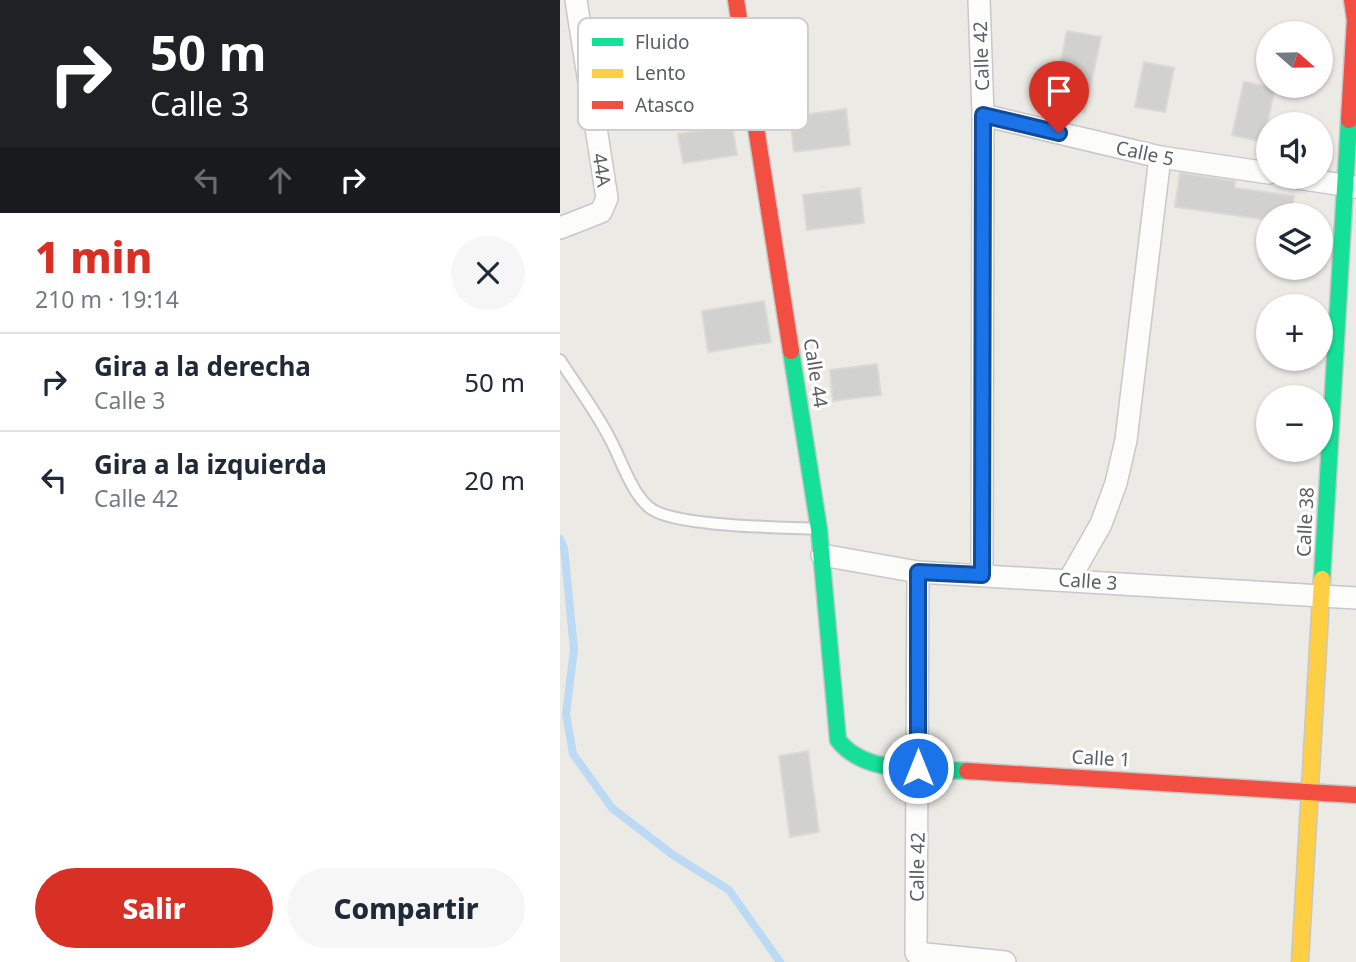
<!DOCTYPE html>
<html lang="es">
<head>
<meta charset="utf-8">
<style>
	:root { --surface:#fff; --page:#f6f6f7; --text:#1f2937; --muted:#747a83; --line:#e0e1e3; --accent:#d93025 }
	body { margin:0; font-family:"Noto Sans",sans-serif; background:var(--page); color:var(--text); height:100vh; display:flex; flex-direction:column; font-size:26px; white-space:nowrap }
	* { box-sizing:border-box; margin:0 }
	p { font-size:23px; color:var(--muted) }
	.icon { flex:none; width:38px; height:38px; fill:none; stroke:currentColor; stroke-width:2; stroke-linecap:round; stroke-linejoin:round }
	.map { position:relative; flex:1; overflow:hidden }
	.drawer { display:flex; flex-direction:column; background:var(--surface); width:560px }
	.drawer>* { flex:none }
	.banner { background:#202124; color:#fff; overflow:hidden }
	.needle { width:46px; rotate:110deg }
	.tools { position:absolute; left:696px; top:21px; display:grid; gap:14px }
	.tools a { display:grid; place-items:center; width:77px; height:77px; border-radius:50%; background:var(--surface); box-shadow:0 2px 5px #0004; font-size:35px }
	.pin { position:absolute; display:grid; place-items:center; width:60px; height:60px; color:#fff; margin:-72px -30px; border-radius:50% 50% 50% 0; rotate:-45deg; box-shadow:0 0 7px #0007 }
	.pin .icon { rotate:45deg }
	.me { position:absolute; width:77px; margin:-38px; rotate:0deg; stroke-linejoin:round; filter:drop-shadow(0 0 5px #0008) }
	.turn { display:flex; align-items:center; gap:24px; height:147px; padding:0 35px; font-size:32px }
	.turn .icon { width:91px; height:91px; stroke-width:2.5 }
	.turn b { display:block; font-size:49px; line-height:60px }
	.lanes { display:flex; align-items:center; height:66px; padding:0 35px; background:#0003; justify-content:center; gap:35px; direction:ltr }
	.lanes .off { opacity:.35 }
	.round { display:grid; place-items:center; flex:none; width:74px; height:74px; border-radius:37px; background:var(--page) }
	.head { display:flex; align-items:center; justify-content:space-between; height:119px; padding:0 35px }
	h1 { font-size:42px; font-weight:800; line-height:52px; color:var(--accent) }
	.button { display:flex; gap:14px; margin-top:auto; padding:14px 35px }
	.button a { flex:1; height:80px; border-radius:42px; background:var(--accent); color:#fff; font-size:28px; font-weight:800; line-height:80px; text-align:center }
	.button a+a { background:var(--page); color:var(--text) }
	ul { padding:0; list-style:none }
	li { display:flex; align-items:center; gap:21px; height:98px; padding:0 35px; border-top:2px solid var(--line) }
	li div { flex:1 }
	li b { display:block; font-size:26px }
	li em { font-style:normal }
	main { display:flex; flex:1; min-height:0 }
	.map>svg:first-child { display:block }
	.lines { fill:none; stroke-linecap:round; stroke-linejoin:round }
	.stream { stroke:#bcdaf3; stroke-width:8 }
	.building { fill:#d1d1ce; stroke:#dad9d4; stroke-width:2 }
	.lane-casing { stroke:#c8c8c8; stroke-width:14 }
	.street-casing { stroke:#c8c8c8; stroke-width:24 }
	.fast-casing { stroke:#c7c7c5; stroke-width:19 }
	.slow-casing { stroke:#c7c7c5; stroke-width:19 }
	.jam-casing { stroke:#c7c7c5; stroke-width:19 }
	.lane { stroke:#fcfcfb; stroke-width:10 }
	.street { stroke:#fcfcfb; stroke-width:21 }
	.fast { stroke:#16e098; stroke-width:16 }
	.slow { stroke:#ffcf43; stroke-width:16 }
	.jam { stroke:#f24e42; stroke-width:16 }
	.route-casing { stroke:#114b97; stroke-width:18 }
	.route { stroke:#1a73e8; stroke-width:12 }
	.labels { text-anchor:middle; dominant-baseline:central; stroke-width:6; stroke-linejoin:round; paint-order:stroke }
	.street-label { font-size:19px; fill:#5b5e63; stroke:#fff }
	.key { fill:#fff; stroke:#cecfd0; stroke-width:2 }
	.key-label { font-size:19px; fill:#5b5e63 }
</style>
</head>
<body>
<main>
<section class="drawer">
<div class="banner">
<div class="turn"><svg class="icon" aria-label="right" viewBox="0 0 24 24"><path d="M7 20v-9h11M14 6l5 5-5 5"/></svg><div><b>50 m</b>Calle 3</div></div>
<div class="lanes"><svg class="icon off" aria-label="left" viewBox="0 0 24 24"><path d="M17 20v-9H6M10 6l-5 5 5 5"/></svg><svg class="icon off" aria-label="ahead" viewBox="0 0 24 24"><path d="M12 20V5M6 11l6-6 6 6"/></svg><svg class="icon" aria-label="right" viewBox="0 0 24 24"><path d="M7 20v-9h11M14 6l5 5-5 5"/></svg></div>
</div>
<div class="head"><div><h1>1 min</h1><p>210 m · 19:14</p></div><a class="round"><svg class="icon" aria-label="close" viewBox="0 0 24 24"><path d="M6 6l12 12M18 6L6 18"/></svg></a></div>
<ul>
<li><svg class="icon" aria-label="right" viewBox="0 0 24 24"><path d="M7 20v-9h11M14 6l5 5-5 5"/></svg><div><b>Gira a la derecha</b><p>Calle 3</p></div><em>50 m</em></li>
<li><svg class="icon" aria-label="left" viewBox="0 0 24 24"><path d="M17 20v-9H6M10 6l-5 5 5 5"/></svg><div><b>Gira a la izquierda</b><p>Calle 42</p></div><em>20 m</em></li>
</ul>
<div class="button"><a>Salir</a><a>Compartir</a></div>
</section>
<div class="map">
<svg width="796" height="962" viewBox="0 0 796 962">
	<rect width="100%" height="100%" fill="#ebeae5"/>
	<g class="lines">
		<polyline class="stream" points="0,539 4,548 14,649 6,714 13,754 52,808 113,855 169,890 220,962"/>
	</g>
	<g class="building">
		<polygon points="507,31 541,37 525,112 492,106"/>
		<polygon points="584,62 614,68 605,112 575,107"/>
		<polygon points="684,82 715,88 703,142 672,135"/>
		<polygon points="286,109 290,145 234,152 230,117"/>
		<polygon points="172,125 177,155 123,163 118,134"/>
		<polygon points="620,173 675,181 674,188 734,196 732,215 709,215 709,220 615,207"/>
		<polygon points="300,188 304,223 247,230 243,195"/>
		<polygon points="204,301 211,342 148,352 142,311"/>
		<polygon points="317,364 321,395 273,401 270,370"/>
		<polygon points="248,751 259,832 230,837 219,756"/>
	</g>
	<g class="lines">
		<defs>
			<path id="lane" d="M 0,360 C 16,385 35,410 49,437 C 61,458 72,497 93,510 C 122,527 222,527 258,529"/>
			<g id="street">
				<polyline points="419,0 423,115 422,575"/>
				<polyline points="423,115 600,157 709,173"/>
				<polyline points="731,177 796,187"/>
				<polyline points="0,228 41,212 47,198 16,0"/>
				<polyline points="262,555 358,572 796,598"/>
				<polyline points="358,572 356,953 445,962"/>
				<polyline points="509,580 541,524 556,483 566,440 600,157"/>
			</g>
			<g id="fast">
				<path d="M 231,351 L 259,529 L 278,740 C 305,776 366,768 407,771"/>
				<polyline points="762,579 789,120"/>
			</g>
			<polyline id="slow" points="740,962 762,579"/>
			<g id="jam">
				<polyline points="176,0 231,351"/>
				<polyline points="789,120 795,20 792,0"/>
				<polyline points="407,771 796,795"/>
			</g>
		</defs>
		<use href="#lane" class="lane-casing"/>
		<use href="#street" class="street-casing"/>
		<use href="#fast" class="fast-casing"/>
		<use href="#slow" class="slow-casing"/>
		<use href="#jam" class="jam-casing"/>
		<use href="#lane" class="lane"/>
		<use href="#street" class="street"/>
		<use href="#fast" class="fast"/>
		<use href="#slow" class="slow"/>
		<use href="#jam" class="jam"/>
	</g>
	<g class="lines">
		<defs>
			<polyline id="route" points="358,768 358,572 422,575 423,115 499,133"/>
		</defs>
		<use href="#route" class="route-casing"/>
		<use href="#route" class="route"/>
	</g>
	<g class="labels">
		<g class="street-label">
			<text transform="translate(421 56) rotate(-92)">Calle 42</text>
			<text transform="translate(585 153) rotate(12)">Calle 5</text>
			<text transform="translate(42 170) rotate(81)">44A</text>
			<text transform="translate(256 373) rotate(81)">Calle 44</text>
			<text transform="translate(745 522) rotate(-87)">Calle 38</text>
			<text transform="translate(528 581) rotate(4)">Calle 3</text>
			<text transform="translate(541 758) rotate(3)">Calle 1</text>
			<text transform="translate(357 867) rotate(-89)">Calle 42</text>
		</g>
	</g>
	<rect x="18" y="18" width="230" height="112" rx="10" class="key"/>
	<rect x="32" y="38" width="31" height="8" fill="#16e098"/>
	<rect x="32" y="69" width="31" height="9" fill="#ffcf43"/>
	<rect x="32" y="101" width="31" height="8" fill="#f24e42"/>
	<g class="key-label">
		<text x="75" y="49">Fluido</text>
		<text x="75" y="80">Lento</text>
		<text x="75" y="112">Atasco</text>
	</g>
</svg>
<div class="tools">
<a><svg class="needle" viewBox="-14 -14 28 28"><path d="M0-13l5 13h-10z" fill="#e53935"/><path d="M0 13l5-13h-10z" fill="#747a83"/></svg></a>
<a><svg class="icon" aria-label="sound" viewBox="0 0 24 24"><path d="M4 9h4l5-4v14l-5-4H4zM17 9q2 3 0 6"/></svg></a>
<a><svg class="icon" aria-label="layers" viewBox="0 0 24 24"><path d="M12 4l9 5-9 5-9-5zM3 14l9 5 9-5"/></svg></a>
<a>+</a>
<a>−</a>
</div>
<div class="pin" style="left:499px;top:133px;background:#d93025"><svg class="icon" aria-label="arrive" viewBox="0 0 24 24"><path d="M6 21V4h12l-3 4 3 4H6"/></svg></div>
<svg class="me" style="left:358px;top:768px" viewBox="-20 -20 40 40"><circle r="17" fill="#1a73e8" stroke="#fff" stroke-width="3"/><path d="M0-11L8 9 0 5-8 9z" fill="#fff"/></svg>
</div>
</main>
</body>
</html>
